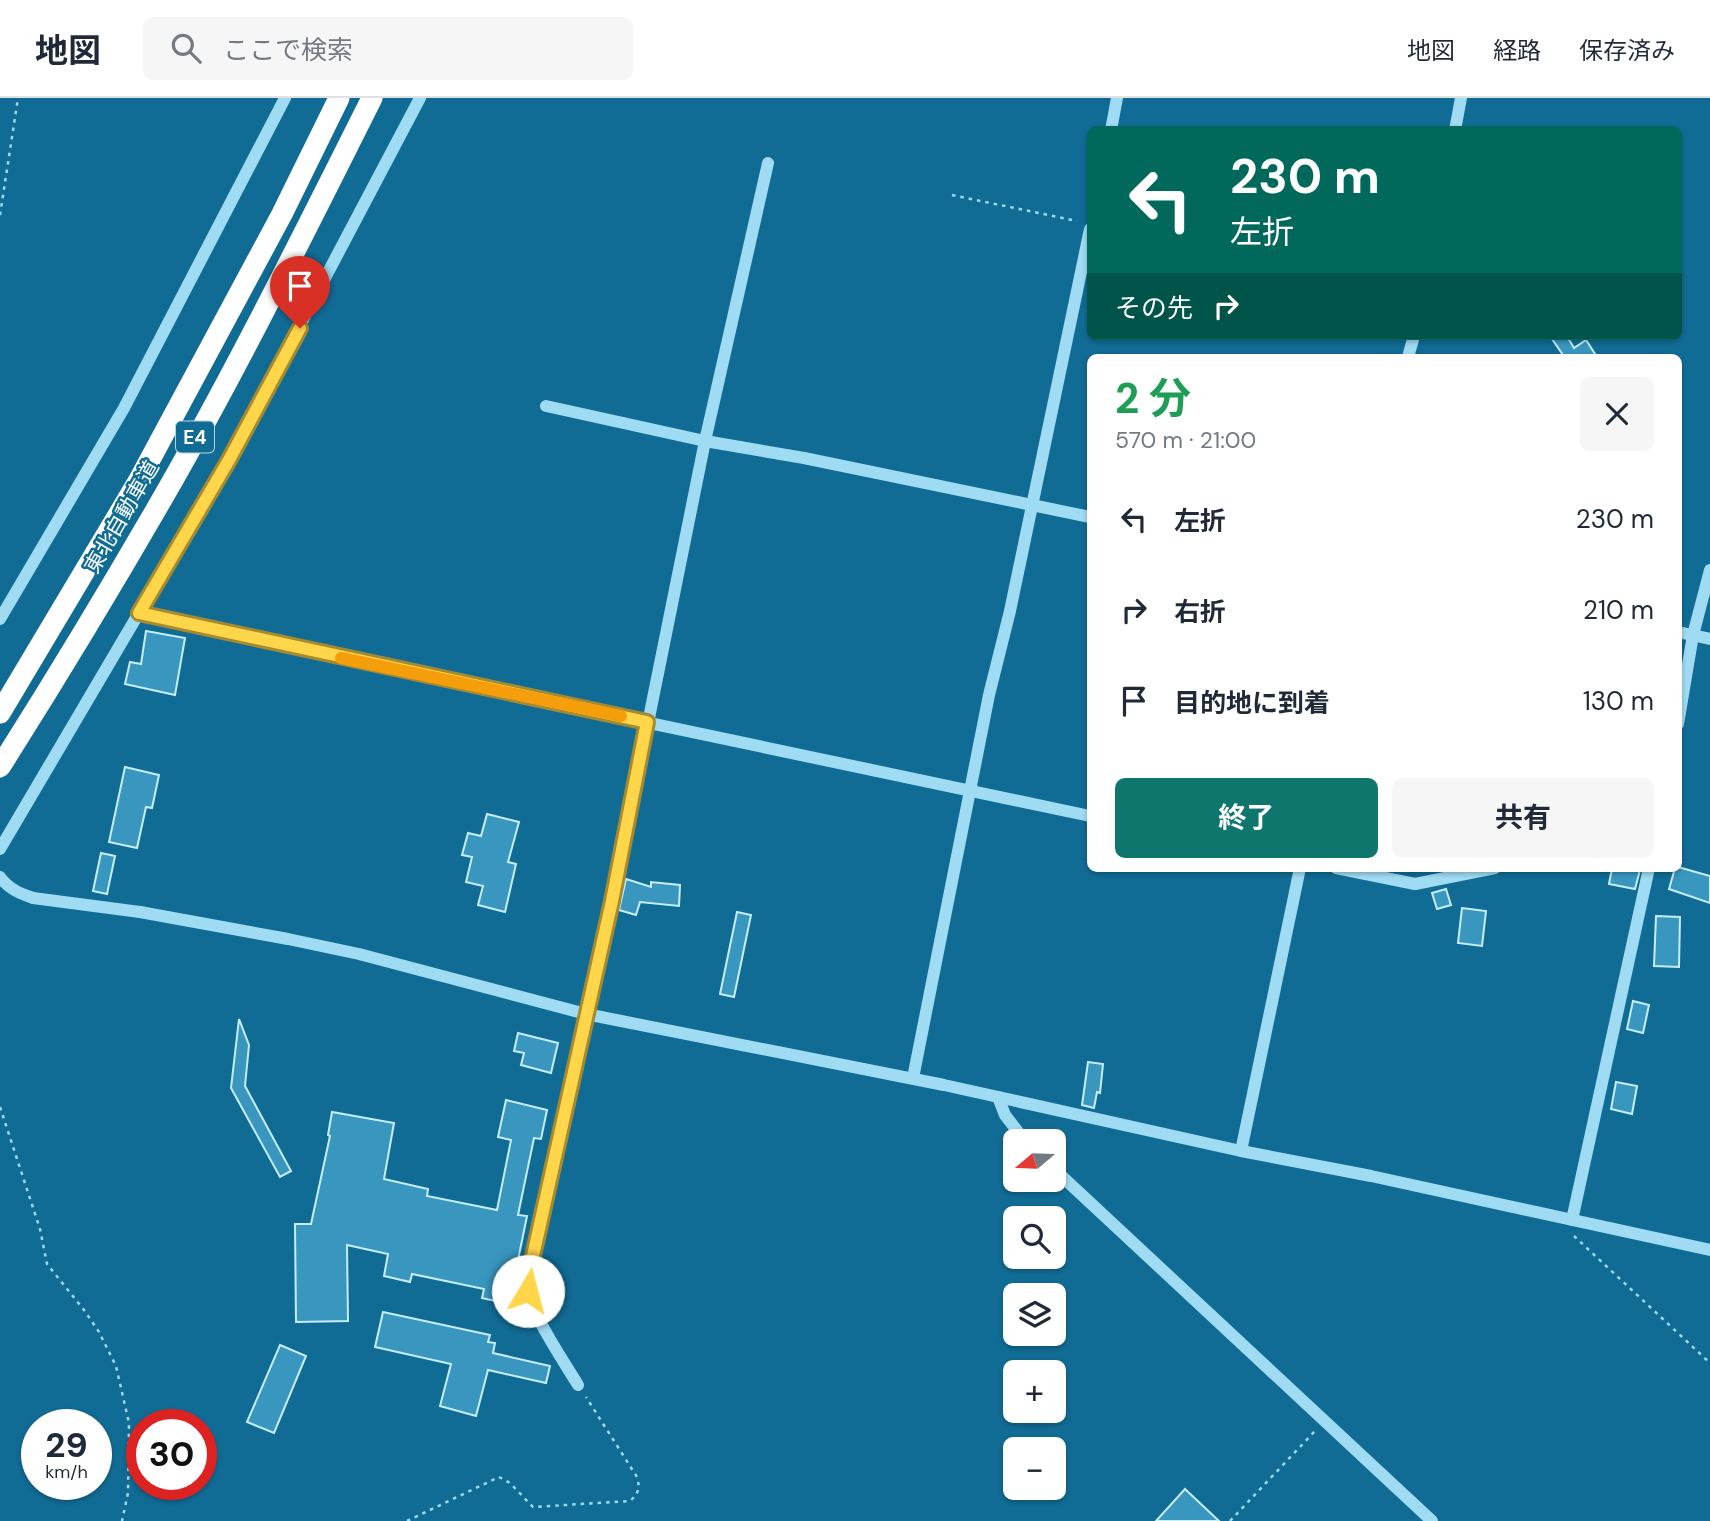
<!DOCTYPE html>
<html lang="ja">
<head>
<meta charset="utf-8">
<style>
	:root { --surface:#fff; --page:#f6f6f7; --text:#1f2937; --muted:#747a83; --line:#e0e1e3; --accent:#0f766e }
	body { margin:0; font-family:"DM Sans","Noto Sans JP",sans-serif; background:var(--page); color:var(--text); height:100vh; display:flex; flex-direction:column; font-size:26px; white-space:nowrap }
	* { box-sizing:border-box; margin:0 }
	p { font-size:23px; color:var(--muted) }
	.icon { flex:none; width:38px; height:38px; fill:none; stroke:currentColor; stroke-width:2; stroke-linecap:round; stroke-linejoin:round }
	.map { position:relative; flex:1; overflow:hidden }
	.sheet { position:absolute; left:1087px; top:256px; width:595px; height:518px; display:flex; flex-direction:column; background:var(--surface); border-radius:10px; box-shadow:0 2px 5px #0004 }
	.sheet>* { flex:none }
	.hud { position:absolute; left:1087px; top:28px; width:595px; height:214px; border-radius:10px; box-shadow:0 2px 5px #0004; background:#00695c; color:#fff; overflow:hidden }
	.needle { width:46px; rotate:251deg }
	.fabs { position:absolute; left:1003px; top:1031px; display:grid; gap:14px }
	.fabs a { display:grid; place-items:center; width:63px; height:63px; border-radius:10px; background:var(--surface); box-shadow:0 2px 5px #0004; font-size:35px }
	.speed { position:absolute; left:21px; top:1311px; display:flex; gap:14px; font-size:35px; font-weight:700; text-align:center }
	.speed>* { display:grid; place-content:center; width:91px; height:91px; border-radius:50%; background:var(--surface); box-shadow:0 2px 5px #0004; line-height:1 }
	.speed small { font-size:18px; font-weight:400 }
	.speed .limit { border:10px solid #d22; background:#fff; color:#111 }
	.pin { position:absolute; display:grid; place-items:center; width:60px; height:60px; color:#fff; margin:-72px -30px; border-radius:50% 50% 50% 0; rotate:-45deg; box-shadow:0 0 7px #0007 }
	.pin .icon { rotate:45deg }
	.me { position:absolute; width:77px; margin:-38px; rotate:8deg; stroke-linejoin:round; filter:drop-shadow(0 0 5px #0008) }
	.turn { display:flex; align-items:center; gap:24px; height:147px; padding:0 28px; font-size:32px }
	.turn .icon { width:91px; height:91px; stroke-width:2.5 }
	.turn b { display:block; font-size:49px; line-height:60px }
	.then { display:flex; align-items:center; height:66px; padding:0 28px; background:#0003; gap:14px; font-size:26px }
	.round { display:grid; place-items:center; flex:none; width:74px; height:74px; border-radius:10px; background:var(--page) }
	.headline { display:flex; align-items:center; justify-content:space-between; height:119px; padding:0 28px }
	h1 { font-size:42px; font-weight:700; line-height:52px; color:#1e9e55 }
	.primary-button { display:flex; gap:14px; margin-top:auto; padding:14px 28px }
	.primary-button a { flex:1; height:80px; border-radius:10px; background:var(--accent); color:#fff; font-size:28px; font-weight:700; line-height:80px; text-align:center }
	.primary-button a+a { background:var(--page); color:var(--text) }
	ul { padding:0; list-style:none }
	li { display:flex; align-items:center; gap:21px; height:91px; padding:0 28px }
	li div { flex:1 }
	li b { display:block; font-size:26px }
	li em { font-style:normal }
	header { display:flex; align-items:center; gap:42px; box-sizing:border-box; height:98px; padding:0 35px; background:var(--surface); border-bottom:2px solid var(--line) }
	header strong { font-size:33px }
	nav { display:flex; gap:38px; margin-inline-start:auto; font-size:24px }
	.search { width:490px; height:63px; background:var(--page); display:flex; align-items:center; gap:18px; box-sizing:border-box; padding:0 24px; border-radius:10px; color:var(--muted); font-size:26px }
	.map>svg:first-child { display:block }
	.building { fill:#3996be; stroke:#c7eefe; stroke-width:2 }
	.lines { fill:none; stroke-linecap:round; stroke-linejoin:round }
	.path { stroke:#9fdbf3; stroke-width:2.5; stroke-dasharray:3.5 5; stroke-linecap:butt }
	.minor { stroke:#9fdbf3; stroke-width:12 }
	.highway { stroke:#fff; stroke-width:21 }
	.route-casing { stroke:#a68a30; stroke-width:18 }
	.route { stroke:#ffd54a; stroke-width:12 }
	.slow { stroke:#f59e0b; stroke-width:12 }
	.labels { text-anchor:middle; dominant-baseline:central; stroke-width:5; stroke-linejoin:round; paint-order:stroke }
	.shield { fill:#116c95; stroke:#b8d3df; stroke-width:2 }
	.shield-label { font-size:19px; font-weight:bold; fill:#fff }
	.street-label { font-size:21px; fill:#fff; stroke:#116c95 }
</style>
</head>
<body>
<header>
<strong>地図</strong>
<div class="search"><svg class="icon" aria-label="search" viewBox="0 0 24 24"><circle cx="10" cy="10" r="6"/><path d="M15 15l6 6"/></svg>ここで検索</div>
<nav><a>地図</a><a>経路</a><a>保存済み</a></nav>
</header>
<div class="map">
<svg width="1710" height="1423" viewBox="0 0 1710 1423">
	<rect width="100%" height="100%" fill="#116c95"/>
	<g class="building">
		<polygon points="1550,238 1567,238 1574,250 1586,242 1597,259 1560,259 1563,257"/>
		<polygon points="146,533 185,540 175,597 125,586 130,564 141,566"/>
		<polygon points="125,669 159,677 152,710 146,709 137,750 109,744"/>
		<polygon points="487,716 519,724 508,764 516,766 505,814 478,807 483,788 466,784 472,759 462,757 468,735 481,738"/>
		<polygon points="101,755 115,758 107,796 93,793"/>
		<polygon points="1678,769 1710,778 1710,805 1669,791 1675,770"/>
		<polygon points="1612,770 1640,772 1635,791 1609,786"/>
		<polygon points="626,781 651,789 651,784 680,787 679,808 640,804 636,817 619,812"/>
		<polygon points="1446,791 1451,807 1437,811 1432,795"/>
		<polygon points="1462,810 1486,813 1482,848 1458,845"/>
		<polygon points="737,814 751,817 734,899 720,896"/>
		<polygon points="1656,818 1680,819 1679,869 1654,868"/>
		<polygon points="1633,903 1649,907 1643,935 1627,931"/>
		<polygon points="239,921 249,947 245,988 291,1073 280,1079 231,990"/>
		<polygon points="518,935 558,945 551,975 521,967 524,955 514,953"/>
		<polygon points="1088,964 1103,966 1100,995 1097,994 1094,1010 1082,1007"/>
		<polygon points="1616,984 1637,988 1632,1016 1611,1011"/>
		<polygon points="506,1002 547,1012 541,1041 534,1040 518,1117 527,1118 509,1206 482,1200 484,1191 412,1176 410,1184 384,1178 388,1156 347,1147 348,1223 296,1224 295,1126 311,1126 330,1038 328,1037 332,1014 394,1025 384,1081 428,1091 427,1098 497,1112 511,1042 498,1039"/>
		<polygon points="383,1214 490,1237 488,1244 495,1245 493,1255 550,1268 546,1285 488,1272 476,1318 440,1308 451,1266 375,1249"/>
		<polygon points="280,1247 306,1258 274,1335 247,1324"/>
		<polygon points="1185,1391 1219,1423 1156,1423"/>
	</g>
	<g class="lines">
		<g class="path">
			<polyline points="952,97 1077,123"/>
			<polyline points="0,117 18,0"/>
			<polyline points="0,1009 40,1131 47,1166 84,1212 99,1234 116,1268 129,1325 128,1395 122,1423"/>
			<polyline points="1574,1138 1710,1265"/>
			<path d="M 407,1423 L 499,1379 L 510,1385 L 533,1409 L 630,1403 C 639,1395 640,1390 637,1379 L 586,1299"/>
			<polyline points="1230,1423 1315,1333"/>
		</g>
		<g class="minor">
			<polyline points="1111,32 1117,0"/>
			<polyline points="1455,32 1461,0"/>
			<polyline points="1408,259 1414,238"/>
			<polyline points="546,308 705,343 804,360 1090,419"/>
			<polyline points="139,515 284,548 1090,718"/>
			<polyline points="0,521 124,310 285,0"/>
			<polyline points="1678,534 1710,541"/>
			<polyline points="1678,626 1693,537 1710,472"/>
			<polyline points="0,751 229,362 420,0"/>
			<polyline points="1336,770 1415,786 1495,770"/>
			<path d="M 0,779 C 9,791 19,795 33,800 L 140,814 L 288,841 L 359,856 L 586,916 L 944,987 L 1241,1053 L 1371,1078 L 1710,1152"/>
			<polyline points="913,980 989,597 1010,513 1090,131"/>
			<polyline points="998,999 1005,1017 1025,1043"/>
			<polyline points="1241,1053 1300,770"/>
			<polyline points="1054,1071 1432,1423"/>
			<polyline points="1572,1122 1649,770"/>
			<path d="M 578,1287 C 563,1262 528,1212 527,1185 L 612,803 L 705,343 L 768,65"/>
		</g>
		<g class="highway">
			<polyline points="0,615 139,382 282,116 339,0"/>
			<path d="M 0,669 C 57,579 112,488 165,396 C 239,267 305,133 372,0"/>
		</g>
	</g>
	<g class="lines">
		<defs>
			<polyline id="route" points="300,230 229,362 139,515 647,624 612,803 529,1176 528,1193"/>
		</defs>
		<use href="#route" class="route-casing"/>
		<use href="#route" class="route"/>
		<polyline class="slow" points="341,560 621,618"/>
	</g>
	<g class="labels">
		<rect class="shield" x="176" y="323.5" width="38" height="31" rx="5"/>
		<g class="shield-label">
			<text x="195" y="339">E4</text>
		</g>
		<g class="street-label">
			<text transform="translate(122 419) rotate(-60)">東北自動車道</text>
		</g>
	</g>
</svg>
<div class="fabs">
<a><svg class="needle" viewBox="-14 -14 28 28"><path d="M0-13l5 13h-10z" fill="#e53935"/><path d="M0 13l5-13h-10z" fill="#747a83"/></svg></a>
<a><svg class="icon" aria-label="search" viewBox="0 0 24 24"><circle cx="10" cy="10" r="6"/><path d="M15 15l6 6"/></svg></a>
<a><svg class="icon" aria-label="layers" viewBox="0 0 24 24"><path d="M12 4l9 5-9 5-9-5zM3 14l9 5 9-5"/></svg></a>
<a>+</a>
<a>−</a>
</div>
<div class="speed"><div>29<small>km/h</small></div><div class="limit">30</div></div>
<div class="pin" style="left:300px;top:230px;background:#d93025"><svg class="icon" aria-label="arrive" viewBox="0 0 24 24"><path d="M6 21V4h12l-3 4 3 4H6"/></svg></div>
<svg class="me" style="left:528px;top:1193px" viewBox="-20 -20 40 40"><circle r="19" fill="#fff"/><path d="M0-13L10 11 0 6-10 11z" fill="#ffd54a"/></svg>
<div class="hud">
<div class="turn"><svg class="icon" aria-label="left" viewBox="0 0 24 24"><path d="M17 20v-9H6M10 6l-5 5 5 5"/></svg><div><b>230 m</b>左折</div></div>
<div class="then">その先<svg class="icon" aria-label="right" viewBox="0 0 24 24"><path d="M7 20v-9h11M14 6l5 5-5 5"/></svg></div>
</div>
<section class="sheet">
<div class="headline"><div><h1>2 分</h1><p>570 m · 21:00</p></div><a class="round"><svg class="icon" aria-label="close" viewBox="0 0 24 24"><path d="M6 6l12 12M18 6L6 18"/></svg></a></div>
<ul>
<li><svg class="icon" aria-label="left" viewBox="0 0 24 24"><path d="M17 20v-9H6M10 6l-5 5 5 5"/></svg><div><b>左折</b></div><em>230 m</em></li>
<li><svg class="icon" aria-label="right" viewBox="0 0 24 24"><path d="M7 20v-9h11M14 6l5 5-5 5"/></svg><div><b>右折</b></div><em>210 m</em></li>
<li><svg class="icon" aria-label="arrive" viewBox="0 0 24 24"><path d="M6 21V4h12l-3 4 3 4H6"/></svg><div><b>目的地に到着</b></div><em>130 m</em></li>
</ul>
<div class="primary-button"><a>終了</a><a>共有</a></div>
</section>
</div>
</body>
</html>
